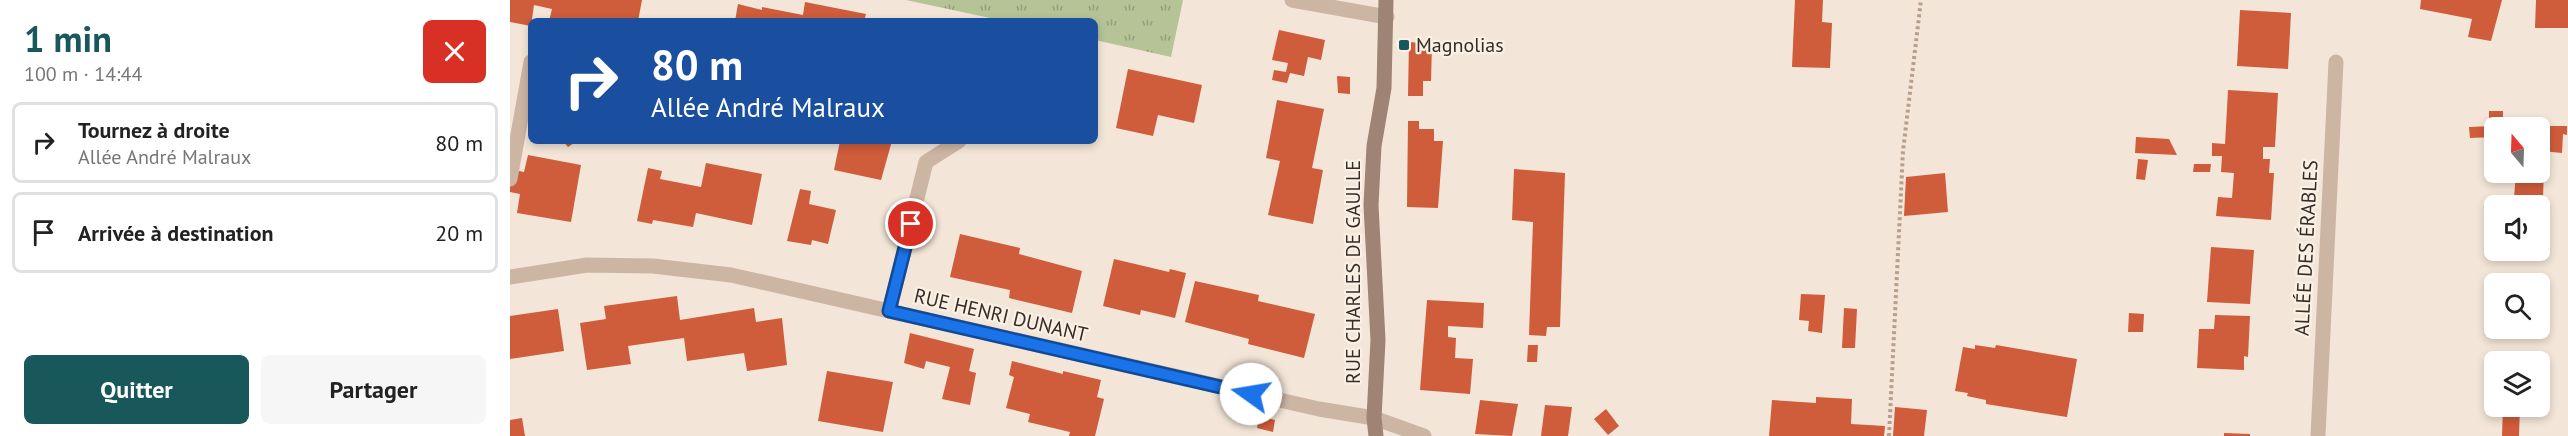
<!DOCTYPE html>
<html lang="fr">
<head>
<meta charset="utf-8">
<style>
	:root { --surface:#fff; --page:#f6f6f6; --text:#222; --muted:#767676; --line:#e0e0e0; --accent:#18575a }
	body { margin:0; font-family:"PT Sans",sans-serif; background:var(--page); color:var(--text); height:100vh; display:flex; flex-direction:column; font-size:22px; white-space:nowrap }
	* { box-sizing:border-box; margin:0 }
	p { font-size:20px; color:var(--muted) }
	.icon { flex:none; width:33px; height:33px; fill:none; stroke:currentColor; stroke-width:2; stroke-linecap:round; stroke-linejoin:round }
	.map { position:relative; flex:1; overflow:hidden }
	.sheet { display:flex; flex-direction:column; background:var(--surface); width:510px }
	.sheet>* { flex:none }
	.top-card { position:absolute; left:18px; top:18px; width:570px; height:126px; border-radius:9px; box-shadow:0 3px 9px #0003; background:#1a4fa0; color:#fff; overflow:hidden }
	.needle { width:39px; rotate:341deg }
	.controls { position:absolute; left:1974px; top:117px; display:grid; gap:12px }
	.controls a { display:grid; place-items:center; width:66px; height:66px; border-radius:9px; background:var(--surface); box-shadow:0 3px 9px #0003; font-size:30px }
	.pin { position:absolute; display:grid; place-items:center; width:51px; height:51px; color:#fff; margin:-26px; border:3px solid #fff; border-radius:50%; box-shadow:0 2px 6px #0007 }
	.me { position:absolute; width:66px; margin:-33px; rotate:283deg; stroke-linejoin:round; filter:drop-shadow(0 0 4px #0008) }
	.turn { display:flex; align-items:center; gap:21px; height:126px; padding:0 24px; font-size:27px }
	.turn .icon { width:78px; height:78px; stroke-width:2.5 }
	.turn b { display:block; font-size:42px; line-height:51px }
	.round { display:grid; place-items:center; flex:none; width:63px; height:63px; border-radius:9px; background:var(--page) }
	.summary { display:flex; align-items:center; justify-content:space-between; height:102px; padding:0 24px }
	h1 { font-size:36px; font-weight:700; line-height:45px; color:var(--accent) }
	.action { display:flex; gap:12px; margin-top:auto; padding:12px 24px }
	.action a { flex:1; height:69px; border-radius:9px; background:var(--accent); color:#fff; font-size:24px; font-weight:700; line-height:69px; text-align:center }
	.action a+a { background:var(--page); color:var(--text) }
	ul { padding:0; list-style:none }
	li { display:flex; align-items:center; gap:18px; height:81px; margin:0 12px 9px; padding:0 12px; border:3px solid var(--line); border-radius:9px }
	li div { flex:1 }
	li b { display:block; font-size:22px }
	li em { font-style:normal }
	main { display:flex; flex:1; min-height:0 }
	.map>svg:first-child { display:block }
	.park { fill:url(#park-tufts) }
	.building { fill:#cf5c3a }
	.lines { fill:none; stroke-linecap:round; stroke-linejoin:round }
	.path { stroke:#b79f8d; stroke-width:4; stroke-dasharray:3 3; stroke-linecap:butt }
	.street { stroke:#ccb5a3; stroke-width:15 }
	.secondary { stroke:#9f8374; stroke-width:15 }
	.route-casing { stroke:#114b97; stroke-width:15 }
	.route { stroke:#1a73e8; stroke-width:10 }
	.poi-dot { fill:#18575a; stroke:#faf0e4; stroke-width:2 }
	.labels { text-anchor:middle; dominant-baseline:central; stroke-width:4.5; stroke-linejoin:round; paint-order:stroke }
	.poi-label { font-size:20px; fill:#362b26; stroke:#faf0e4; text-anchor:start }
	.street-label { font-size:20px; fill:#362b26; stroke:#faf0e4 }
</style>
</head>
<body>
<main>
<section class="sheet">
<div class="summary"><div><h1>1 min</h1><p>100 m · 14:44</p></div><a class="round" style="background:#d93025;color:#fff"><svg class="icon" aria-label="close" viewBox="0 0 24 24"><path d="M6 6l12 12M18 6L6 18"/></svg></a></div>
<ul>
<li><svg class="icon" aria-label="right" viewBox="0 0 24 24"><path d="M7 20v-9h11M14 6l5 5-5 5"/></svg><div><b>Tournez à droite</b><p>Allée André Malraux</p></div><em>80 m</em></li>
<li><svg class="icon" aria-label="arrive" viewBox="0 0 24 24"><path d="M6 21V4h12l-3 4 3 4H6"/></svg><div><b>Arrivée à destination</b></div><em>20 m</em></li>
</ul>
<div class="action"><a>Quitter</a><a>Partager</a></div>
</section>
<div class="map">
<svg width="2058" height="436" viewBox="0 0 2058 436">
	<defs>
		<pattern id="park-tufts" width="24" height="20" patternUnits="userSpaceOnUse" patternTransform="scale(1.5)"><rect width="24" height="20" fill="#b5c397"/><path d="M3 7l-1-3M5 7V3M7 7l1-3M15 17l-1-3M17 17v-4M19 17l1-3" fill="none" stroke="#949f7b"/></pattern>
	</defs>
	<rect width="100%" height="100%" fill="#f3e6d8"/>
	<polygon class="park" points="396,0 673,0 661,57 585,40 585,21 494,21"/>
	<g class="building">
		<polygon points="0,0 132,0 128,21 39,21 42,9 24,5 21,26 0,22"/>
		<polygon points="1285,0 1313,0 1312,22 1322,23 1320,68 1282,67"/>
		<polygon points="1911,0 1992,0 1981,41 1958,37 1962,19 1910,9"/>
		<polygon points="2026,0 2058,0 2058,28 2025,28"/>
		<polygon points="295,2 356,14 354,21 225,21 228,4 252,10 252,7 293,15"/>
		<polygon points="1730,10 1781,13 1778,69 1727,66"/>
		<polygon points="769,30 815,40 811,60 798,57 794,76 780,73 777,83 762,80 764,70 776,72 778,63 762,60"/>
		<polygon points="899,42 922,44 921,81 913,81 913,96 898,96"/>
		<polygon points="618,69 692,85 684,123 648,115 643,136 606,128"/>
		<polygon points="827,76 840,77 840,94 828,93"/>
		<polygon points="1718,90 1768,93 1765,147 1753,147 1753,159 1760,159 1759,173 1764,173 1761,220 1706,216 1708,197 1722,198 1724,173 1711,172 1712,156 1702,156 1702,143 1715,144"/>
		<polygon points="767,100 814,109 802,168 813,170 803,224 758,215 770,161 756,158"/>
		<rect x="1979" y="111" width="14" height="14"/>
		<polygon points="898,121 909,121 909,129 924,129 924,141 933,141 928,208 897,207"/>
		<polygon points="1984,126 1984,137 1960,138 1959,127"/>
		<polygon points="2030,126 2057,126 2057,135 2053,134 2052,153 2032,151 2031,165 2030,165"/>
		<polygon points="1626,137 1659,139 1667,155 1625,153"/>
		<polygon points="53,141 67,141 58,147"/>
		<polygon points="330,141 382,141 371,180 324,170"/>
		<polygon points="18,155 71,165 61,222 7,213 10,194 0,192 0,169 14,172"/>
		<polygon points="1628,159 1638,160 1635,180 1626,179"/>
		<polygon points="196,163 252,174 242,225 186,213 183,227 143,220 142,224 127,221 138,168 152,171 150,179 191,187"/>
		<polygon points="1684,164 1701,164 1700,172 1683,172"/>
		<polygon points="2030,165 2034,166 2033,199 2004,198 2006,172 2030,172"/>
		<polygon points="1004,169 1055,173 1050,327 1037,327 1036,336 1019,335 1023,222 1002,220"/>
		<polygon points="1435,173 1438,212 1394,216 1396,177"/>
		<polygon points="290,189 301,191 299,204 326,210 318,244 302,240 301,245 277,241"/>
		<polygon points="450,234 510,248 509,254 572,271 562,313 499,298 500,290 440,277"/>
		<polygon points="1701,247 1744,250 1740,304 1697,302"/>
		<polygon points="604,259 659,272 660,269 676,273 665,318 631,310 630,315 593,306"/>
		<polygon points="685,281 749,295 748,301 805,314 794,358 738,344 739,339 675,322"/>
		<polygon points="1291,294 1315,295 1312,333 1298,331 1299,321 1289,320"/>
		<polygon points="167,296 170,320 244,308 246,322 272,318 277,365 237,371 234,353 177,361 174,338 118,346 121,364 77,370 70,323 96,319 94,306"/>
		<polygon points="917,300 974,303 973,328 938,326 938,337 946,338 945,358 963,359 960,394 910,390"/>
		<polygon points="1334,308 1347,309 1345,348 1332,348"/>
		<polygon points="48,309 54,351 0,359 0,316"/>
		<polygon points="1619,313 1634,314 1633,332 1618,332"/>
		<polygon points="1705,315 1740,316 1738,357 1734,356 1734,370 1687,368 1689,329 1704,329"/>
		<polygon points="400,333 464,349 459,371 466,373 460,405 432,399 440,367 416,361 414,369 394,363"/>
		<polygon points="1018,345 1028,345 1027,362 1017,362"/>
		<polygon points="1465,345 1485,348 1486,345 1567,359 1557,417 1476,404 1476,400 1457,396 1458,393 1445,391 1453,347 1465,349"/>
		<polygon points="502,361 553,374 553,371 591,380 587,397 594,399 585,436 559,436 560,432 518,422 520,414 496,408 504,377 499,375"/>
		<polygon points="317,371 383,382 373,432 308,421"/>
		<polygon points="1306,397 1342,399 1341,424 1375,426 1374,436 1259,436 1262,400 1306,403"/>
		<polygon points="970,400 1008,404 1002,436 965,434"/>
		<polygon points="1035,405 1062,407 1058,436 1031,436"/>
		<polygon points="1993,406 2010,406 2009,436 1992,436"/>
		<polygon points="1385,407 1417,410 1414,436 1383,436"/>
		<polygon points="1096,409 1109,426 1098,435 1084,419"/>
		<polygon points="749,416 765,420 763,432 747,428"/>
		<polygon points="12,418 15,436 0,436 0,420"/>
		<polygon points="1714,433 1740,434 1740,436 1714,436"/>
	</g>
	<g class="lines">
		<polyline class="path" points="1379,436 1393,151 1411,0"/>
		<g class="street">
			<polyline points="782,0 877,17"/>
			<polyline points="0,179 21,62"/>
			<polyline points="0,277 77,265 143,266 221,275 809,409 864,418 914,436"/>
			<polyline points="379,311 416,162 449,141"/>
			<polyline points="1808,436 1826,62"/>
		</g>
		<polyline class="secondary" points="866,436 864,418 868,340 861,205 864,146 874,88 876,0"/>
	</g>
	<g class="lines">
		<defs>
			<polyline id="route" points="401,224 379,311 741,394"/>
		</defs>
		<use href="#route" class="route-casing"/>
		<use href="#route" class="route"/>
	</g>
	<rect class="poi-dot" x="888" y="39" width="12" height="12" rx="3"/>
	<g class="labels">
		<g class="poi-label">
			<text x="906" y="45">Magnolias</text>
		</g>
		<g class="street-label">
			<text transform="translate(1796 248) rotate(-87)">ALLÉE DES ÉRABLES</text>
			<text transform="translate(843 272) rotate(-90)">RUE CHARLES DE GAULLE</text>
			<text transform="translate(491 315) rotate(13)">RUE HENRI DUNANT</text>
		</g>
	</g>
</svg>
<div class="controls">
<a><svg class="needle" viewBox="-14 -14 28 28"><path d="M0-13l5 13h-10z" fill="#e53935"/><path d="M0 13l5-13h-10z" fill="#767676"/></svg></a>
<a><svg class="icon" aria-label="sound" viewBox="0 0 24 24"><path d="M4 9h4l5-4v14l-5-4H4zM17 9q2 3 0 6"/></svg></a>
<a><svg class="icon" aria-label="search" viewBox="0 0 24 24"><circle cx="10" cy="10" r="6"/><path d="M15 15l6 6"/></svg></a>
<a><svg class="icon" aria-label="layers" viewBox="0 0 24 24"><path d="M12 4l9 5-9 5-9-5zM3 14l9 5 9-5"/></svg></a>
</div>
<div class="pin" style="left:401px;top:224px;background:#d93025"><svg class="icon" aria-label="arrive" viewBox="0 0 24 24"><path d="M6 21V4h12l-3 4 3 4H6"/></svg></div>
<svg class="me" style="left:741px;top:394px" viewBox="-20 -20 40 40"><circle r="19" fill="#fff"/><path d="M0-13L10 11 0 6-10 11z" fill="#1a73e8"/></svg>
<div class="top-card">
<div class="turn"><svg class="icon" aria-label="right" viewBox="0 0 24 24"><path d="M7 20v-9h11M14 6l5 5-5 5"/></svg><div><b>80 m</b>Allée André Malraux</div></div>
</div>
</div>
</main>
</body>
</html>
